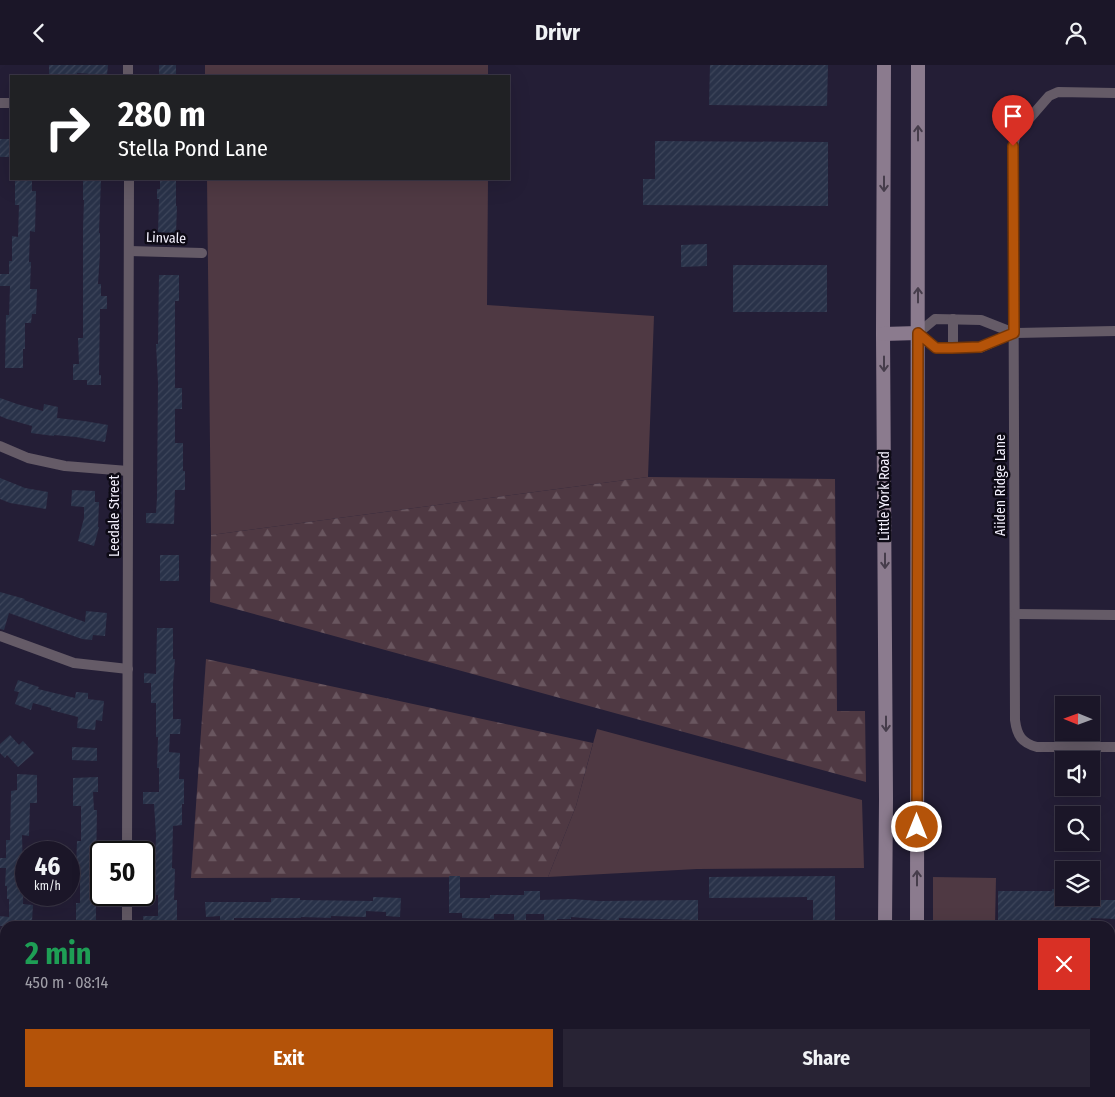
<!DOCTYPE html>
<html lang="en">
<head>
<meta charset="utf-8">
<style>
	:root { --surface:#1b1628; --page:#282334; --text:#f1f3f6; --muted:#a09fa8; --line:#393545; --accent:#b45309 }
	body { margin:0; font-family:"Fira Sans Condensed",sans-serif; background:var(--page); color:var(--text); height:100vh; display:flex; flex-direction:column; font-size:19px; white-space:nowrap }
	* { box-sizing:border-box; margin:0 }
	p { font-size:16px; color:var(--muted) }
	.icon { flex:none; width:28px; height:28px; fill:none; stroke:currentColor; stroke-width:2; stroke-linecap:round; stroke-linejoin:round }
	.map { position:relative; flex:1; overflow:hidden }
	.sheet { position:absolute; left:0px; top:856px; width:1115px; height:176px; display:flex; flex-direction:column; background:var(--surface); border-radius:15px 15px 0 0; box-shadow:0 5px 20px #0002,0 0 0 1px var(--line) }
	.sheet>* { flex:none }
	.hud { position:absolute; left:10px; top:10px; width:500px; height:105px; border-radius:0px; box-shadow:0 5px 20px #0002,0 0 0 1px var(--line); background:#202124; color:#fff; overflow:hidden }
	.needle { width:32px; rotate:271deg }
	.tools { position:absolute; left:1055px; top:631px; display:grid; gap:10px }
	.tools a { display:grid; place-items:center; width:45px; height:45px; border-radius:0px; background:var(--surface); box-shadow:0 5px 20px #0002,0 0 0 1px var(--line); font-size:25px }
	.speed { position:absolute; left:15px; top:776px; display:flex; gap:10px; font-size:25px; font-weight:700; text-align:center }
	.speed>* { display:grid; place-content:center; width:65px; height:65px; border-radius:50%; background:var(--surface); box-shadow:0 5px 20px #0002,0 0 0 1px var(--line); line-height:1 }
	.speed small { font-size:12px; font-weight:400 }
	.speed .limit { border:2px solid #111; border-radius:8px; background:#fff; color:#111 }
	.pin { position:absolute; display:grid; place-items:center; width:42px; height:42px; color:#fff; margin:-51px -21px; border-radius:50% 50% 50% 0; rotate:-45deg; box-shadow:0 0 5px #0007 }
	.pin .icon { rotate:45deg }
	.me { position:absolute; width:55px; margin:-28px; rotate:0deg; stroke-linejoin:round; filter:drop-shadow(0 0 4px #0008) }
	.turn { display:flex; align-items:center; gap:18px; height:105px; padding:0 25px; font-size:22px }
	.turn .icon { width:65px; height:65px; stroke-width:2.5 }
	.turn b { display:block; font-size:35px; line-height:42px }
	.round { display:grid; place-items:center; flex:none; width:52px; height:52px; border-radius:0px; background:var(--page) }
	.overview { display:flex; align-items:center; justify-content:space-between; height:85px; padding:0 25px }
	h1 { font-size:30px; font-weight:700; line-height:38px; color:#1e9e55 }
	.button { display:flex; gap:10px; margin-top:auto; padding:10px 25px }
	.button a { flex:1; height:58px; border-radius:0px; background:var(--accent); color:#fff; font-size:20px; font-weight:700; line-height:58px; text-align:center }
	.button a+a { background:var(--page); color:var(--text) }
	header { display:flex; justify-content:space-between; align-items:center; height:65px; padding:0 25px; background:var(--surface); font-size:22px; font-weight:700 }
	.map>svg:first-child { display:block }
	.green { fill:#4f3943 }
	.forest { fill:url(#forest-firs) }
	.building { fill:url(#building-hatch) }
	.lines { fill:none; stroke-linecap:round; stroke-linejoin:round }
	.minor { stroke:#655b67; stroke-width:10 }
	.secondary { stroke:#8b7b8e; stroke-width:14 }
	.oneway { stroke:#463d4b }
	.route-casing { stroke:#753606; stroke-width:12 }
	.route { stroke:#b45309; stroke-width:9 }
	.labels { text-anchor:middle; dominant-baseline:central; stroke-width:5; stroke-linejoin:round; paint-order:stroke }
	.street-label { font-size:14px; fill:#f4f1fe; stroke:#0d0a15 }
</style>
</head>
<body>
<header><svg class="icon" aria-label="back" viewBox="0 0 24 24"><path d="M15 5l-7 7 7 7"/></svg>Drivr<svg class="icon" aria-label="person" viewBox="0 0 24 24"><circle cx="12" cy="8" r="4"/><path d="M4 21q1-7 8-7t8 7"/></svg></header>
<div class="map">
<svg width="1115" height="1032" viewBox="0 0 1115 1032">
	<defs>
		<pattern id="forest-firs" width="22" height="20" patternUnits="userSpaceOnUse" patternTransform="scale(1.25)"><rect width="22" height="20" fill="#4f3943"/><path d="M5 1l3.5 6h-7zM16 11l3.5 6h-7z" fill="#69565f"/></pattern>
		<pattern id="building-hatch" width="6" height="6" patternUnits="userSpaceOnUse" patternTransform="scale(1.25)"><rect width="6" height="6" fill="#293249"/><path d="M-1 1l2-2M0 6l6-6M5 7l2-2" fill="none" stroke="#3e465b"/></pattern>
	</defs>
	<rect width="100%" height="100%" fill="#241e36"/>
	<g class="green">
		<rect x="205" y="0" width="283" height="11"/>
		<polygon points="207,114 488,114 487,240 654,251 648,412 211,470"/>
		<polygon points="597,664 862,735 864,803 697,804 548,812 576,741"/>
		<polygon points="933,812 996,813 995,861 933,861"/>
	</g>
	<g class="forest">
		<polygon points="648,412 835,414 837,646 865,646 866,717 210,537 211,470"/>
		<polygon points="206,594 593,678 576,741 548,812 191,813"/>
		<rect x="712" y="1028" width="155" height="4"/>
	</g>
	<g class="building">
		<polygon points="49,0 108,0 107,10 77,8 77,9 60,9 60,11 49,11"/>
		<rect x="159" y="0" width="17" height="11"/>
		<polygon points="710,0 828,0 827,41 709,40"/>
		<rect x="0" y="74" width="11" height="18"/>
		<polygon points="655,76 828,77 828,141 643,140 643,114 655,114"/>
		<polygon points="15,114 32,114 32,126 36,126 35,167 30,166 29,197 31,197 30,224 37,224 36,249 32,249 31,258 25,258 25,284 23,284 23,303 5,303 6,250 9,250 10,221 0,221 0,209 9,209 9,196 12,196 12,171 18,172 19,140 15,140"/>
		<polygon points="83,114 101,114 99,168 100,168 100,188 98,219 101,219 101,231 107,231 107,244 100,244 99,310 101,310 101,320 87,320 87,315 73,315 73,299 79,299 78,273 83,273 83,162 84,135 83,135"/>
		<polygon points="160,114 176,114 176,141 177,141 176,168 158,167 159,134 157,134 157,124 160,124"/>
		<polygon points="707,179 707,201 681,202 681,180"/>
		<rect x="733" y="200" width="94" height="47"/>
		<polygon points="159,210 179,210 179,236 175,236 175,323 182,323 182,344 175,344 175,378 183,378 183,406 185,406 185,425 175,425 174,459 146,458 146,448 156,448 157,433 158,318 156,279 158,279"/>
		<polygon points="0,333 17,339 43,346 44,339 58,342 57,353 84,356 108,360 105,377 76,372 54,370 54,371 31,368 32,361 7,354 0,351"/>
		<polygon points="0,413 25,423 48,427 46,444 10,438 0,434"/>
		<polygon points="72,425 95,426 95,437 99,437 98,462 99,462 94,481 78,476 84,453 84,442 71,441"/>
		<rect x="160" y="490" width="19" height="26"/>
		<polygon points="0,527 25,534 24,535 85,557 86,546 107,548 105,571 93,570 92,575 82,574 9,548 4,565 0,564"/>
		<polygon points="157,563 173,563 173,594 175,594 173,619 173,654 181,654 180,669 170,669 169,687 180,688 179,714 184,714 184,739 182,739 182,760 173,761 172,803 175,804 174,835 177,835 177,861 144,861 143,851 158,851 158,830 154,830 156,770 154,739 143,739 143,727 159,727 159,703 157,703 158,672 156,672 156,638 151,638 151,618 144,618 144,608 156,609"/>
		<polygon points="18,615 39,622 38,624 75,633 76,627 88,628 88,634 104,636 102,656 96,655 95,665 77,663 78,652 51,645 51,643 33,638 31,645 15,639 19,627 14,626"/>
		<polygon points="10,670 19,680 23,676 34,688 18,702 7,690 5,693 0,688 0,679"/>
		<polygon points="72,682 97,683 97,696 72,695"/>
		<polygon points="17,709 37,710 37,738 30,738 29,771 22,770 23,806 24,806 23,839 33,840 32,856 18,855 18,861 0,861 0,851 9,852 9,834 7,834 7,821 5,821 6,803 0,803 0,793 6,793 6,775 10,775 11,726 17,725"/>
		<polygon points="98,712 98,727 93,727 94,745 97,745 96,803 96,861 76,861 76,838 80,838 80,803 76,803 77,776 81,776 81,741 73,741 73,713"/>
		<polygon points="449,811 460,811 460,833 490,833 490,830 524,830 524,826 540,826 540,835 572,834 599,836 698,835 698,855 619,853 619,861 608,861 608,855 571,852 571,854 557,854 557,861 544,861 544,849 526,849 526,861 514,861 514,849 494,849 494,854 462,853 462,848 449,848"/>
		<polygon points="835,811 835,861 813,861 813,835 807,835 807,832 709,833 709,812"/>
		<polygon points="1052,824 1064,824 1064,832 1099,832 1099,835 1115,835 1115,854 1091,853 1091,859 998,857 998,826 1052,826"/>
		<polygon points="373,832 401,833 400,852 386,851 386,847 366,846 366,852 331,851 331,853 301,852 301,853 234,853 234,856 220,856 220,851 206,852 205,837 271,837 271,833 300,833 300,835 373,836"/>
	</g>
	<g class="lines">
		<g class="minor">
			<polyline points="128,11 128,0"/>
			<path d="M 1115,28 L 1058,27 L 1049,31 L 1016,69 L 1013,81 L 1015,655 C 1017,671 1022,678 1037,682 L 1115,682"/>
			<polyline points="0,38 11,38"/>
			<polyline points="129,186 202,188"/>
			<polygon points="935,254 981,255 1014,268 980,283 936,283 918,268"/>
			<polyline points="1014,268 1115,266"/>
			<polyline points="953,283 953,254"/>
			<polyline points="0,381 28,393 65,401 128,406"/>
			<polyline points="1015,549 1115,550"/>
			<polyline points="0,571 74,598 128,604"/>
			<polyline points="127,788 129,114"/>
			<polyline points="127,861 127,830"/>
			<polyline points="0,882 5,882"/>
			<polyline points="1110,886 1115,886"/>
			<polyline points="588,1028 633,1028"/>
			<polyline points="1009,1028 1009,1032"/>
			<polyline points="126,1032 126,1028"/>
			<polyline points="275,1032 275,1028"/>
			<polyline points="422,1032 422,1028"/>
			<polyline points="570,1032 570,1028"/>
		</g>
		<g class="secondary">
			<polyline points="884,0 883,269 886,734 885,861"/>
			<polyline points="883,269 918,268"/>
			<polyline points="917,861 918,0"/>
			<polyline points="886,1028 886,1032"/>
			<polyline points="918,1028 918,1032"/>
		</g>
	</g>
	<defs><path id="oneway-shaft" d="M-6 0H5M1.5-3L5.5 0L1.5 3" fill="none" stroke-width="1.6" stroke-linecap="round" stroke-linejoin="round" transform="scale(1.25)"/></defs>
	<g class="oneway">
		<use href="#oneway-shaft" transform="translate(918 68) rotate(-90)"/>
		<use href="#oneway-shaft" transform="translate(884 119) rotate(90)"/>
		<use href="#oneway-shaft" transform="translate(918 230) rotate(-90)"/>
		<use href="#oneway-shaft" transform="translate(884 299) rotate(90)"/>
		<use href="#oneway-shaft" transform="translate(885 496) rotate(90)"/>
		<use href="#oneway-shaft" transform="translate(886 659) rotate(90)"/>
		<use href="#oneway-shaft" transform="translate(917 813) rotate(-90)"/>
	</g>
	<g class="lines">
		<defs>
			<polyline id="route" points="917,762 918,268 936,283 952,283 980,282 1014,268 1013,81"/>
		</defs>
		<use href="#route" class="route-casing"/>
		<use href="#route" class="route"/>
	</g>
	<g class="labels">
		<g class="street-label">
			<text transform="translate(166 173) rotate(2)">Linvale</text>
			<text transform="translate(1000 420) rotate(-90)">Aiiden Ridge Lane</text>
			<text transform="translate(884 431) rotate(-90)">Little York Road</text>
			<text transform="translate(114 451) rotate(-90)">Leedale Street</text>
		</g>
	</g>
</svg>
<div class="tools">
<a><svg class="needle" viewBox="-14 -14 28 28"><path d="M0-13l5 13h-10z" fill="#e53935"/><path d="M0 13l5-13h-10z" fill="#a09fa8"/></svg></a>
<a><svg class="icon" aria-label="sound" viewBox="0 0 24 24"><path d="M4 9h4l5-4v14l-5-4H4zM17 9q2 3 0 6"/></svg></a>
<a><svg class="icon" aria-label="search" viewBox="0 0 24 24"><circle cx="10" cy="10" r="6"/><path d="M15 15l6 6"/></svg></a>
<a><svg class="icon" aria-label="layers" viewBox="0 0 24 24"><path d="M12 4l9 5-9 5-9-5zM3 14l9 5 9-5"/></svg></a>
</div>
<div class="speed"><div>46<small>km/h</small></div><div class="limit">50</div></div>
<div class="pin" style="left:1013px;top:81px;background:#d93025"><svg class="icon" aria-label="arrive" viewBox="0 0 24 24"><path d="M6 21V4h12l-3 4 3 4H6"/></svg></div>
<svg class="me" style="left:917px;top:762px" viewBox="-20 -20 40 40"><circle r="17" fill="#b45309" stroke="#fff" stroke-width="3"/><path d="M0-11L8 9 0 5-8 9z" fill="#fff"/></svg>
<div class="hud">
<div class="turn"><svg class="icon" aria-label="right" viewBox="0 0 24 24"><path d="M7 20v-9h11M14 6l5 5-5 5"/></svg><div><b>280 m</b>Stella Pond Lane</div></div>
</div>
<section class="sheet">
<div class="overview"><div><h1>2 min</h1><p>450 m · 08:14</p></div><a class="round" style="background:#d93025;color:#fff"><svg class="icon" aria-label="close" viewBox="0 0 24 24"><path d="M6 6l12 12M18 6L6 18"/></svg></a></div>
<div class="button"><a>Exit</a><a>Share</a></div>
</section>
</div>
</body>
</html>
